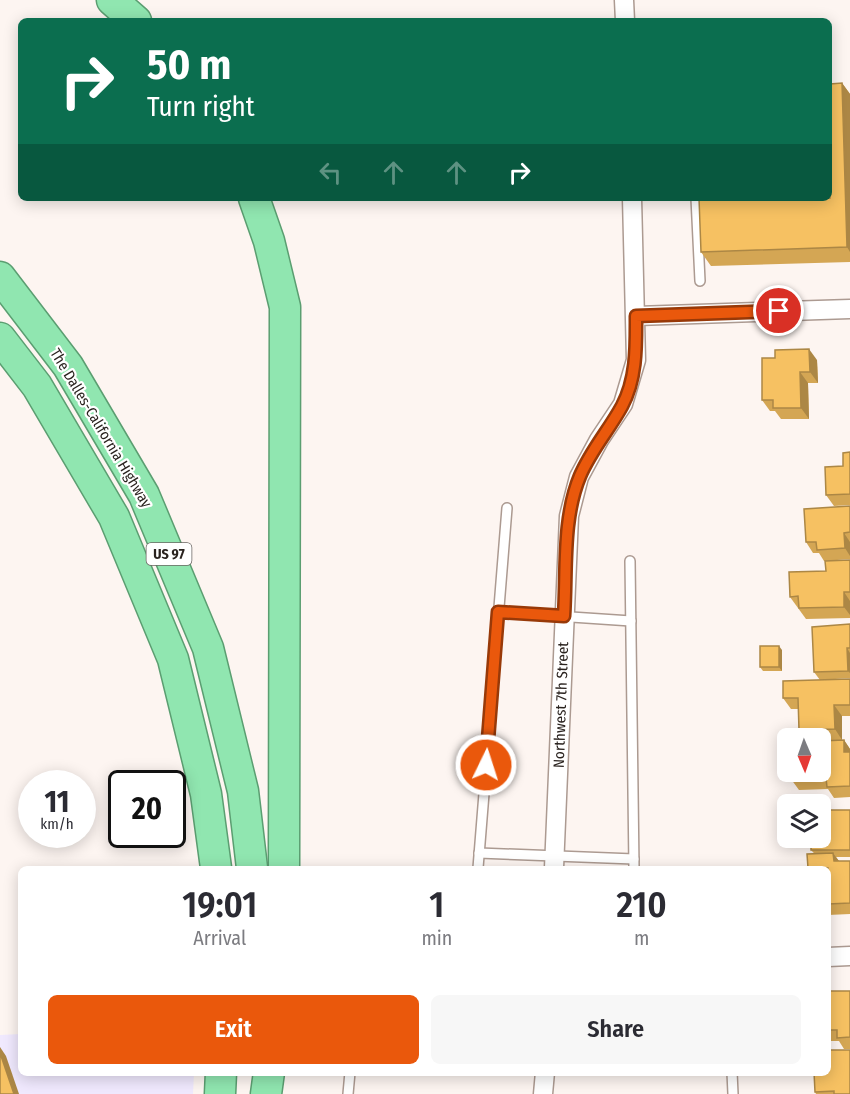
<!DOCTYPE html>
<html lang="en">
<head>
<meta charset="utf-8">
<style>
	:root { --surface:#fff; --page:#f7f7f7; --text:#2b2b33; --muted:#7c7c81; --accent:#ea580c }
	body { margin:0; font-family:"Fira Sans Condensed",sans-serif; background:var(--page); color:var(--text); height:100vh; display:flex; flex-direction:column; font-size:22px; white-space:nowrap }
	* { box-sizing:border-box; margin:0 }
	p { font-size:20px; color:var(--muted) }
	.icon { flex:none; width:33px; height:33px; fill:none; stroke:currentColor; stroke-width:2; stroke-linecap:round; stroke-linejoin:round }
	.map { position:relative; flex:1; overflow:hidden }
	.side { position:absolute; left:18px; top:866px; width:813px; height:210px; display:flex; flex-direction:column; background:var(--surface); border-radius:9px; box-shadow:0 3px 15px #0003 }
	.side>* { flex:none }
	.top-card { position:absolute; left:18px; top:18px; width:814px; height:183px; border-radius:9px; box-shadow:0 3px 15px #0003; background:#0b6e4f; color:#fff; overflow:hidden }
	.needle { width:39px; rotate:178deg }
	.fabs { position:absolute; left:777px; top:728px; display:grid; gap:12px }
	.fabs a { display:grid; place-items:center; width:54px; height:54px; border-radius:9px; background:var(--surface); box-shadow:0 3px 15px #0003; font-size:30px }
	.speed { position:absolute; left:18px; top:770px; display:flex; gap:12px; font-size:30px; font-weight:700; text-align:center }
	.speed>* { display:grid; place-content:center; width:78px; height:78px; border-radius:50%; background:var(--surface); box-shadow:0 3px 15px #0003; line-height:1 }
	.speed small { font-size:15px; font-weight:400 }
	.speed .limit { border:3px solid #111; border-radius:9px; background:#fff; color:#111 }
	.pin { position:absolute; display:grid; place-items:center; width:51px; height:51px; color:#fff; margin:-26px; border:3px solid #fff; border-radius:50%; box-shadow:0 2px 6px #0007 }
	.me { position:absolute; width:66px; margin:-33px; rotate:4deg; stroke-linejoin:round; filter:drop-shadow(0 0 4px #0008) }
	.turn { display:flex; align-items:center; gap:21px; height:126px; padding:0 30px; font-size:27px }
	.turn .icon { width:78px; height:78px; stroke-width:2.5 }
	.turn b { display:block; font-size:42px; line-height:51px }
	.lanes { display:flex; align-items:center; height:57px; padding:0 30px; background:#0003; justify-content:center; gap:30px; direction:ltr }
	.lanes .off { opacity:.35 }
	.eta { display:flex; justify-content:space-evenly; align-items:center; height:102px; text-align:center }
	.eta b { font-size:36px; font-weight:600; line-height:42px }
	.button { display:flex; gap:12px; margin-top:auto; padding:12px 30px }
	.button a { flex:1; height:69px; border-radius:9px; background:var(--accent); color:#fff; font-size:24px; font-weight:600; line-height:69px; text-align:center }
	.button a+a { background:var(--page); color:var(--text) }
	.map>svg:first-child { display:block }
	.industrial { fill:#f0e9fe }
	.lines { fill:none; stroke-linecap:round; stroke-linejoin:round }
	.service-casing { stroke:#ac9a91; stroke-width:12 }
	.minor-casing { stroke:#ac9a91; stroke-width:21 }
	.trunk-casing { stroke:#5b9e71; stroke-width:33 }
	.service { stroke:#fff; stroke-width:9 }
	.minor { stroke:#fff; stroke-width:18 }
	.trunk { stroke:#90e6b0; stroke-width:30 }
	.wall { fill:#d4a654 }
	.shaded-wall { fill:#ac8745 }
	.building { fill:#f6c162; stroke:#ac8745; stroke-width:1.5 }
	.route-casing { stroke:#983908; stroke-width:15 }
	.route { stroke:#ea580c; stroke-width:10 }
	.labels { text-anchor:middle; dominant-baseline:central; stroke-width:4.5; stroke-linejoin:round; paint-order:stroke }
	.shield { fill:#fff; stroke:#6a6562; stroke-width:1.5 }
	.shield-label { font-size:14px; font-weight:bold; fill:#2a231f }
	.street-label { font-size:15px; fill:#2a231f; stroke:#fff }
</style>
</head>
<body>
<div class="map">
<svg width="850" height="1094" viewBox="0 0 850 1094">
	<rect width="100%" height="100%" fill="#fdf5f1"/>
	<polygon class="industrial" points="21,1034 21,1072 194,1073 193,1094 0,1094 0,1035"/>
	<g class="lines">
		<defs>
			<g id="service">
				<polyline points="696,198 700,281"/>
				<polyline points="630,561 634,868"/>
				<polyline points="498,612 631,621"/>
				<polyline points="479,853 634,859"/>
				<polyline points="478,868 507,508"/>
				<polyline points="732,1072 733,1094"/>
				<polyline points="348,1094 350,1072"/>
			</g>
			<g id="minor">
				<polyline points="624,0 625,21"/>
				<polyline points="636,316 850,309"/>
				<polyline points="554,868 569,516 579,477 599,440 623,404 636,360 632,198"/>
				<polyline points="828,957 850,956"/>
				<polyline points="543,1094 545,1072"/>
			</g>
			<g id="trunk">
				<polyline points="112,0 136,21"/>
				<polyline points="254,198 269,241 285,307 284,868"/>
				<polyline points="0,277 68,366 144,495 208,648 243,791 252,868"/>
				<polyline points="0,338 37,386 114,517 173,659 206,794 216,868"/>
				<polyline points="220,1094 221,1072"/>
				<polyline points="266,1094 269,1072"/>
			</g>
		</defs>
		<use href="#service" class="service-casing"/>
		<use href="#minor" class="minor-casing"/>
		<use href="#trunk" class="trunk-casing"/>
		<use href="#service" class="service"/>
		<use href="#minor" class="minor"/>
		<use href="#trunk" class="trunk"/>
	</g>
	<g class="wall">
		<polygon points="842,83 850,94 850,262 711,266 701,252 830,198"/>
		<polygon points="817,360 818,383 808,383 809,419 781,419 775,411 770,411 762,400"/>
		<polygon points="850,452 850,505 834,506 826,495 843,466"/>
		<polygon points="850,506 850,559 824,561 819,553 813,553 806,542"/>
		<polygon points="850,560 850,618 806,619 790,597 826,571"/>
		<polygon points="850,624 850,678 820,680 814,672"/>
		<polygon points="782,650 782,671 763,671 760,667"/>
		<polygon points="850,679 850,716 842,716 842,740 820,740 820,738 805,738 799,730 799,709 791,709 783,698"/>
		<polygon points="844,740 850,749 850,797 834,798 828,789 799,790 791,779"/>
		<polygon points="850,810 850,857 836,857 839,861 850,861 850,914 828,915 828,868 811,850"/>
		<polygon points="828,991 850,991 850,1049 844,1049 839,1041 828,1041"/>
		<polygon points="850,1050 850,1094 816,1094 815,1092"/>
	</g>
	<g class="shaded-wall">
		<polygon points="842,83 850,94 850,252 847,247"/>
		<polygon points="809,349 817,360 818,383 810,372"/>
		<polygon points="800,372 808,383 809,419 801,408"/>
		<polygon points="844,533 850,542 850,556 845,548"/>
		<polygon points="844,592 850,601 850,615 844,607"/>
		<polygon points="779,646 782,650 782,671 779,667"/>
		<polygon points="847,648 850,653 850,673 848,671"/>
		<polygon points="834,705 842,716 842,740 835,729"/>
		<polygon points="844,740 850,749 850,761 844,752"/>
		<polygon points="833,853 841,864 834,861"/>
		<polygon points="0,1047 6,1056 19,1094 14,1094 0,1053"/>
	</g>
	<g class="building">
		<polygon points="842,83 847,247 701,252 699,198 830,198 830,84"/>
		<polygon points="809,349 810,372 800,372 801,408 773,408 773,400 762,400 762,358 775,358 775,350"/>
		<polygon points="850,452 850,494 826,495 825,467 843,466 843,453"/>
		<polygon points="850,506 850,532 844,533 845,548 817,550 816,542 806,542 804,509"/>
		<polygon points="850,560 850,592 844,592 844,607 799,608 798,596 790,597 789,572 826,571 825,561"/>
		<polygon points="850,624 850,648 847,648 848,671 814,672 812,627"/>
		<rect x="760" y="646" width="19" height="21"/>
		<polygon points="850,679 850,705 834,705 835,729 799,730 798,698 783,698 783,681"/>
		<polygon points="844,740 844,752 850,752 850,786 827,787 826,778 791,779 791,771 820,771 820,741"/>
		<polygon points="820,810 850,810 850,850 811,850 811,837 820,837"/>
		<polygon points="833,853 834,861 850,861 850,903 828,904 828,868 808,868 807,854"/>
		<polygon points="828,991 850,991 850,1037 837,1038 837,1030 828,1030"/>
		<polygon points="828,1050 850,1050 850,1094 834,1094 834,1091 815,1092 814,1072 828,1072"/>
		<polygon points="0,1053 14,1094 0,1094"/>
	</g>
	<g class="lines">
		<defs>
			<path id="route" d="M 486,765 L 498,612 L 564,616 C 567,571 562,519 580,476 C 591,450 609,430 622,406 C 637,378 636,346 636,316 L 779,311"/>
		</defs>
		<use href="#route" class="route-casing"/>
		<use href="#route" class="route"/>
	</g>
	<g class="labels">
		<rect class="shield" x="146.5" y="543" width="45" height="22" rx="4.5"/>
		<g class="shield-label">
			<text x="169" y="554">US 97</text>
		</g>
		<g class="street-label">
			<text transform="translate(101 428) rotate(59)">The Dalles-California Highway</text>
			<text transform="translate(561 705) rotate(-88)">Northwest 7th Street</text>
		</g>
	</g>
</svg>
<div class="fabs">
<a><svg class="needle" viewBox="-14 -14 28 28"><path d="M0-13l5 13h-10z" fill="#e53935"/><path d="M0 13l5-13h-10z" fill="#7c7c81"/></svg></a>
<a><svg class="icon" aria-label="layers" viewBox="0 0 24 24"><path d="M12 4l9 5-9 5-9-5zM3 14l9 5 9-5"/></svg></a>
</div>
<div class="speed"><div>11<small>km/h</small></div><div class="limit">20</div></div>
<div class="pin" style="left:779px;top:311px;background:#d93025"><svg class="icon" aria-label="arrive" viewBox="0 0 24 24"><path d="M6 21V4h12l-3 4 3 4H6"/></svg></div>
<svg class="me" style="left:486px;top:765px" viewBox="-20 -20 40 40"><circle r="17" fill="#ea580c" stroke="#fff" stroke-width="3"/><path d="M0-11L8 9 0 5-8 9z" fill="#fff"/></svg>
<div class="top-card">
<div class="turn"><svg class="icon" aria-label="right" viewBox="0 0 24 24"><path d="M7 20v-9h11M14 6l5 5-5 5"/></svg><div><b>50 m</b>Turn right</div></div>
<div class="lanes"><svg class="icon off" aria-label="left" viewBox="0 0 24 24"><path d="M17 20v-9H6M10 6l-5 5 5 5"/></svg><svg class="icon off" aria-label="ahead" viewBox="0 0 24 24"><path d="M12 20V5M6 11l6-6 6 6"/></svg><svg class="icon off" aria-label="ahead" viewBox="0 0 24 24"><path d="M12 20V5M6 11l6-6 6 6"/></svg><svg class="icon" aria-label="right" viewBox="0 0 24 24"><path d="M7 20v-9h11M14 6l5 5-5 5"/></svg></div>
</div>
<section class="side">
<div class="eta">
<div><b>19:01</b><p>Arrival</p></div>
<div><b>1</b><p>min</p></div>
<div><b>210</b><p>m</p></div>
</div>
<div class="button"><a>Exit</a><a>Share</a></div>
</section>
</div>
</body>
</html>
